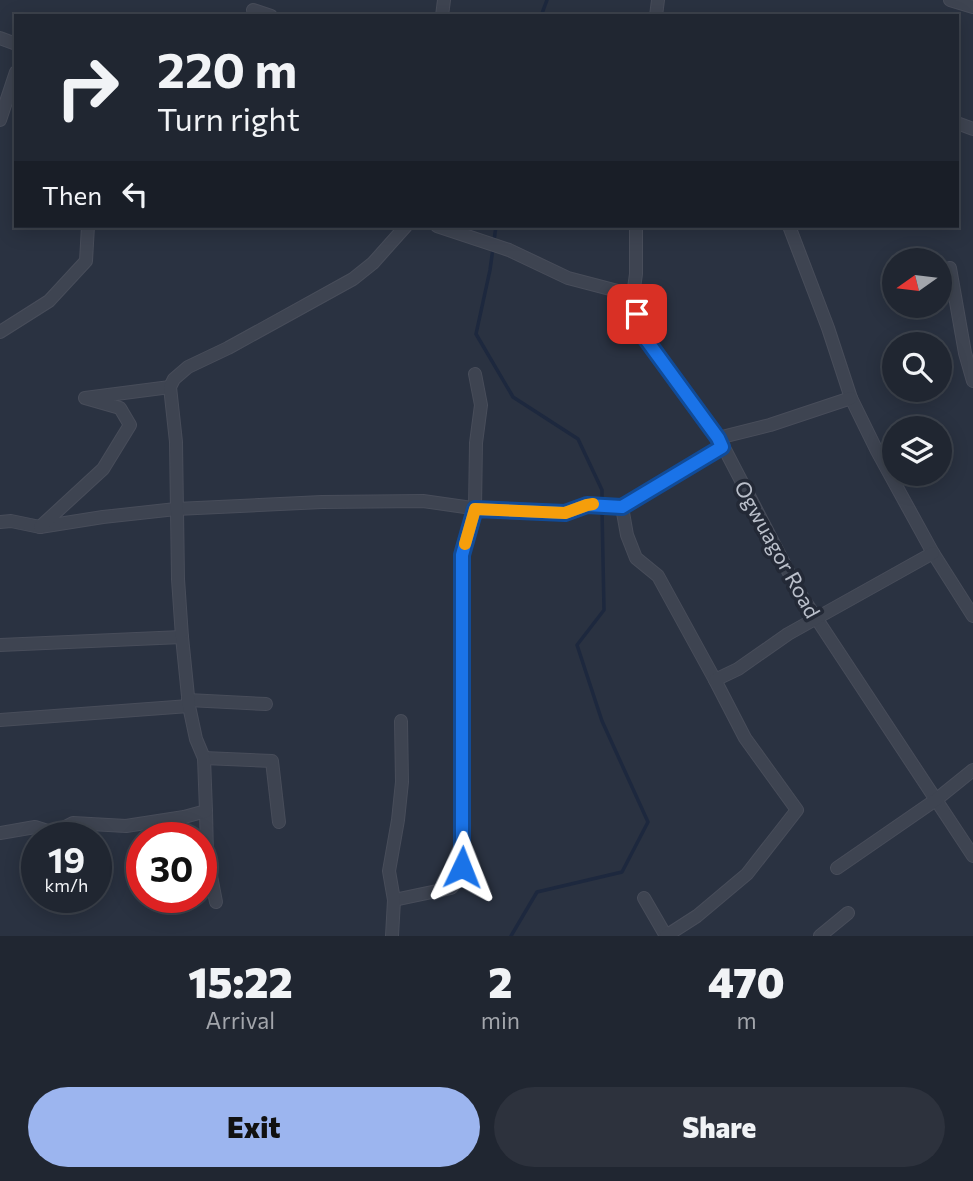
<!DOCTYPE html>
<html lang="en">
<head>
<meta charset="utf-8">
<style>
	:root { --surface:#202631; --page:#2d323d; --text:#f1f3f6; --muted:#a2a5ab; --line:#3d434d; --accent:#9cb5ef }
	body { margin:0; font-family:Commissioner,sans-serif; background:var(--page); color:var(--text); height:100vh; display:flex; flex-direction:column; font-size:26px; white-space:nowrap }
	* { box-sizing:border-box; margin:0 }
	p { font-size:23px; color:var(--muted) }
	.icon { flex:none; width:38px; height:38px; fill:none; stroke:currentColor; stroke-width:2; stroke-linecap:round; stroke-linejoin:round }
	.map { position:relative; height:936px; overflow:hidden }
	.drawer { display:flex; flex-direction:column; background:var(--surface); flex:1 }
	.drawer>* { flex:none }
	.top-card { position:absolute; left:14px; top:14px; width:945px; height:214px; border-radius:0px; box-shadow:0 4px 18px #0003,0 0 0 2px var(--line); background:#202631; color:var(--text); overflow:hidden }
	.needle { width:46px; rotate:256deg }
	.tools { position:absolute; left:882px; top:248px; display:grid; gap:14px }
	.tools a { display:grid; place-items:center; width:70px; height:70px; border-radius:50%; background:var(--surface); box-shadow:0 4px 18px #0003,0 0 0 2px var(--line); font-size:35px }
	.speed { position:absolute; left:21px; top:822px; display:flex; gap:14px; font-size:35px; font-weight:700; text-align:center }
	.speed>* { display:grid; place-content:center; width:91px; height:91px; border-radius:50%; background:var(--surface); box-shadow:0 4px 18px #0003,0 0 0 2px var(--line); line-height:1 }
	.speed small { font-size:18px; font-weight:400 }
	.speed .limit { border:10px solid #d22; background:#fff; color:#111 }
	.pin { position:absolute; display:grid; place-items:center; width:60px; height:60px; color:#fff; margin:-30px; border-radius:14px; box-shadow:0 4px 10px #0006 }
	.me { position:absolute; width:77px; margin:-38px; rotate:2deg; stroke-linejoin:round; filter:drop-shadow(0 0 5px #0008) }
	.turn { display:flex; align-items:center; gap:24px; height:147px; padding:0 28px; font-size:32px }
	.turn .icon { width:91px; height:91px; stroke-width:2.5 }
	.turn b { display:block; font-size:49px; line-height:60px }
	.then { display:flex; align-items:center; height:66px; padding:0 28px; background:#0003; gap:14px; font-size:26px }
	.eta { display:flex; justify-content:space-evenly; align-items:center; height:119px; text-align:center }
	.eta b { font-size:42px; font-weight:800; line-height:49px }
	.action { display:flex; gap:14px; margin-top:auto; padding:14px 28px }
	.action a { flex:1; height:80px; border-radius:42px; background:var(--accent); color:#111; font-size:28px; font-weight:800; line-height:80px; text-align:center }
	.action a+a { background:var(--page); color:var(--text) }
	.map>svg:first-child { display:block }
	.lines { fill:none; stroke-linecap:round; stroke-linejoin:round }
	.stream { stroke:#1d283e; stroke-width:3.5 }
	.minor-casing { stroke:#484d5a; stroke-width:14 }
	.minor { stroke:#3e4451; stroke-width:12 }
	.route-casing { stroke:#114b97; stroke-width:18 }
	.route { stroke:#1a73e8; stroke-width:12 }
	.slow { stroke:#f59e0b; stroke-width:12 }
	.labels { text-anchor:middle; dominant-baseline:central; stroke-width:7; stroke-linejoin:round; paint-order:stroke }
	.street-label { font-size:21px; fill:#bbc0cb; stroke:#232936 }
</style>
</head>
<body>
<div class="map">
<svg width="973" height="936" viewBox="0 0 973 936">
	<rect width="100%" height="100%" fill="#2a3241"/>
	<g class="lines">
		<g class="stream">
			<polyline points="541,16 547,0"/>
			<polyline points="496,226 490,270 476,334 513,397 578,439 602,490 602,502"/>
			<polyline points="511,936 537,892 622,872 648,822 602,721 577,645 604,610 602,510"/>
		</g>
		<defs>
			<g id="minor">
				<polyline points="950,0 973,7"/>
				<polyline points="253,10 271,16"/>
				<polyline points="442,16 444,0"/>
				<polyline points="656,16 658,0"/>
				<polyline points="0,38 16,44"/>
				<polyline points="0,120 16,72"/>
				<polyline points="957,123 973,129"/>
				<polyline points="437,226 509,250 568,278 633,295"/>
				<polyline points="636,226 636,274 633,295 645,338 721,442 799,592 973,856"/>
				<polyline points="789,226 828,328 851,398 877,451 933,553 973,616"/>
				<polyline points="950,268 965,353 973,381"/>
				<polyline points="0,332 49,301 86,261 88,226"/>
				<polyline points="718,438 770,425 851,398"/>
				<polyline points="622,507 627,535 636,558 658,576 715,680"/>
				<polyline points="0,522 11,521 40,527 103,517 176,509 322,502 423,501 486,510 565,513 587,505 622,507 721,447"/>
				<polyline points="40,527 103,469 130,425 120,408 85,398 170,387"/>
				<polyline points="0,645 182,637"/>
				<polyline points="188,700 266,704"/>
				<polyline points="0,720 189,706"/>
				<polyline points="204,758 272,761 279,822"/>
				<polyline points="206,811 207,855 216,902"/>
				<polyline points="0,833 35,827 54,833 73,823 126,826 184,817 206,811 204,758 196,739 189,706 182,637 178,579 176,442 170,387 174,379 188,367 228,348 353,279 373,263 406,226"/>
				<polyline points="837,868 937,799 973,770"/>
				<polyline points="644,898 666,936"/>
				<polyline points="394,900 451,888 460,877 462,867 462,555 475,508 476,443 481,405 475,374"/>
				<polyline points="392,936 394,900 389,871 398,820 402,782 401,721"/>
				<polyline points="666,936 697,916 747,874 797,810 745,738 715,680 738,669 788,634 933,553"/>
				<polyline points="820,936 848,913"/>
			</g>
		</defs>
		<use href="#minor" class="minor-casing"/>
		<use href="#minor" class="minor"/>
	</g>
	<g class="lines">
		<defs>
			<polyline id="route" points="462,867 462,555 475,509 565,513 587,505 622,507 722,447 718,438 645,338 637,314"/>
		</defs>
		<use href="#route" class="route-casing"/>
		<use href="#route" class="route"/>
		<polyline class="slow" points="465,544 475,509 565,513 587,505 593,504"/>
	</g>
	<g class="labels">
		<g class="street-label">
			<text transform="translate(778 549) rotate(61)">Ogwuagor Road</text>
		</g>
	</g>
</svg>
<div class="tools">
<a><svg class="needle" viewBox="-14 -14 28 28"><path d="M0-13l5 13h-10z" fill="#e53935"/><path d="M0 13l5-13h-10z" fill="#a2a5ab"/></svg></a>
<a><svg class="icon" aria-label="search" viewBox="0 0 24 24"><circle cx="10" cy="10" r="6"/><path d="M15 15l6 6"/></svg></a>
<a><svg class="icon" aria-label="layers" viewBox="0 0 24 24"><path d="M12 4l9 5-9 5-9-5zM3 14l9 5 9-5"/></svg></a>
</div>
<div class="speed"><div>19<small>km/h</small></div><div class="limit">30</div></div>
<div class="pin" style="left:637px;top:314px;background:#d93025"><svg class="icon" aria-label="arrive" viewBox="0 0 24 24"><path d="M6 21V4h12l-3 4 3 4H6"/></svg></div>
<svg class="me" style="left:462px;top:867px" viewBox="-20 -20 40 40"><path d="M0-17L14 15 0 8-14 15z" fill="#1a73e8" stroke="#fff" stroke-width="4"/></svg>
<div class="top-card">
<div class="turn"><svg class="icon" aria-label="right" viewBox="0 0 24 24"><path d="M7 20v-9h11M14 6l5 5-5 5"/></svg><div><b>220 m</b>Turn right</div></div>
<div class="then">Then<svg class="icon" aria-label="left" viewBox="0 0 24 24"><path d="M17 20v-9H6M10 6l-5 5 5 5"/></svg></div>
</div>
</div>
<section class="drawer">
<div class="eta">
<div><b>15:22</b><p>Arrival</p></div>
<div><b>2</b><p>min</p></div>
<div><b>470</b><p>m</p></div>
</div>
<div class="action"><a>Exit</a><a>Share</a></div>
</section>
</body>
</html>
